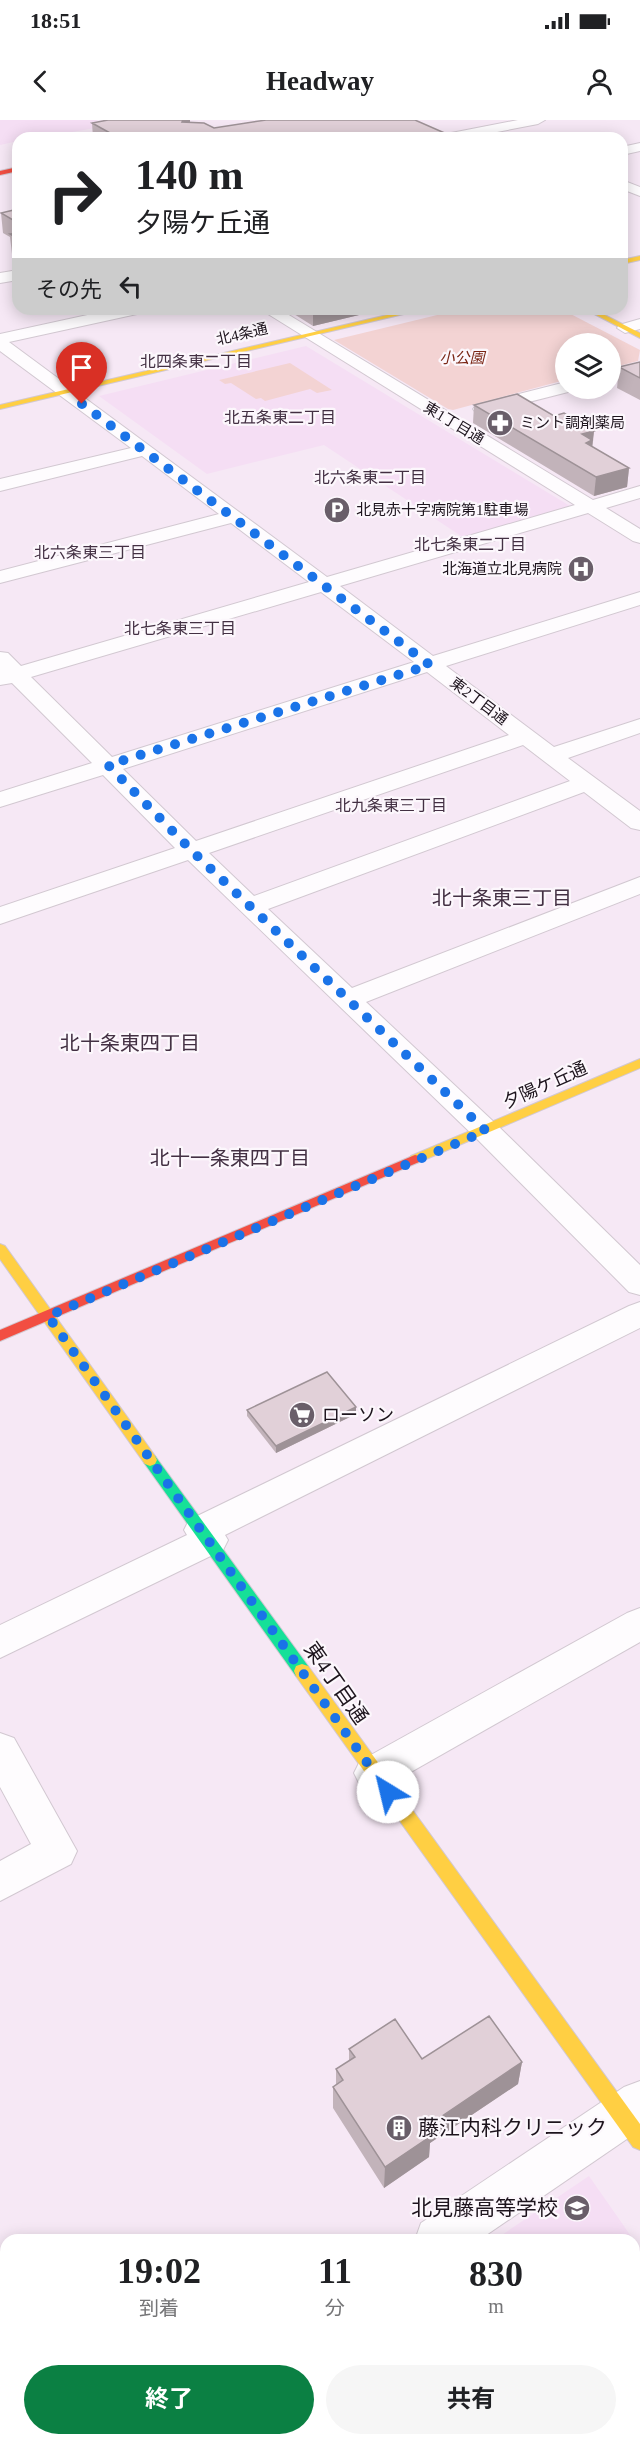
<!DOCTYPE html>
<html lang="ja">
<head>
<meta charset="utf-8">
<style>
	:root { --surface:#fff; --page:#f6f6f6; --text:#202124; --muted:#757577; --accent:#0b8043 }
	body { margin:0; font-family:"Times New Roman","Noto Sans JP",serif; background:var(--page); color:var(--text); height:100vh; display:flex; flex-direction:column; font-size:22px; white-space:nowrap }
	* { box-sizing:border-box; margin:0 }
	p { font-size:20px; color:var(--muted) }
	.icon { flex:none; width:33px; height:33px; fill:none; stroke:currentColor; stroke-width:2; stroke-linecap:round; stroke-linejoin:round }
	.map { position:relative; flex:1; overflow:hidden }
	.sheet { position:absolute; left:0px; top:2114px; width:640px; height:212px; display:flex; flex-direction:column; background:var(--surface); border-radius:18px 18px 0 0; box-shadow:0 3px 15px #0003 }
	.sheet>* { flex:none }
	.top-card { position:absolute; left:12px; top:12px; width:616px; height:183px; border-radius:18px; box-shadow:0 3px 15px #0003; background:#fff; color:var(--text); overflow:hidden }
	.fabs { position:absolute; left:555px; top:213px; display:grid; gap:12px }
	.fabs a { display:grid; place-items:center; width:66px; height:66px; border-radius:50%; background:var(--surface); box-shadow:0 3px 15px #0003; font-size:30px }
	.pin { position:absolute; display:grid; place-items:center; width:51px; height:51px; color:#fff; margin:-62px -26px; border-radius:50% 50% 50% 0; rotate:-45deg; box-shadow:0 0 6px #0007 }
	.pin .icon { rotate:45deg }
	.me { position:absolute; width:66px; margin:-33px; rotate:324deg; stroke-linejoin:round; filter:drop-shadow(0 0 4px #0008) }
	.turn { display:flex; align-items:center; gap:21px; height:126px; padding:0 24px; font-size:27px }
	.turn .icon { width:78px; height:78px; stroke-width:2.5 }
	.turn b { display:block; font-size:42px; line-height:51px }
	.then { display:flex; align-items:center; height:57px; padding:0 24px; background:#0003; gap:12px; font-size:22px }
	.eta { display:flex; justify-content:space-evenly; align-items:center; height:102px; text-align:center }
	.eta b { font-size:36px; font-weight:700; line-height:42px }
	.action { display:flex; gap:12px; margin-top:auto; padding:12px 24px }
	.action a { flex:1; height:69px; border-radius:36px; background:var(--accent); color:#fff; font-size:24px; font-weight:700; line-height:69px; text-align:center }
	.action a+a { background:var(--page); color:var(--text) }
	.status { display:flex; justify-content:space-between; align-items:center; height:42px; padding:0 30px; background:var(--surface); direction:ltr }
	.status svg { height:16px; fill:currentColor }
	header { display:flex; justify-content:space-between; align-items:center; height:78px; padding:0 24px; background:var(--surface); font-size:27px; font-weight:700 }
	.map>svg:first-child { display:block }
	.built { fill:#f5def4 }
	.green { fill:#f3d3d3 }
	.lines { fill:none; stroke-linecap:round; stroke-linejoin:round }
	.street-casing { stroke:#d2c8d1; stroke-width:2 }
	.fast-casing { stroke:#d2c8d1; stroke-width:2 }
	.slow-casing { stroke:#d2c8d1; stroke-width:2 }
	.jam-casing { stroke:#d2c8d1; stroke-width:2 }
	.street { fill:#fefcfe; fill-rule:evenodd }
	.fast { fill:#16e098; fill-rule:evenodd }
	.slow { fill:#ffcf43; fill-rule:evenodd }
	.jam { fill:#f24e42; fill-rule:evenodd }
	.wall { fill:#c2b3ba }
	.shaded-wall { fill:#9e9297 }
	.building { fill:#e1d0d8; stroke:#9e9297; stroke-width:1.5 }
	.route { stroke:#1a73e8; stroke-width:10; stroke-dasharray:0 18 }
	.labels { text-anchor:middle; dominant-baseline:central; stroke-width:4.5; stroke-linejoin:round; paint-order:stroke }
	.far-street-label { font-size:15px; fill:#1d141d; stroke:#fcf7fc }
	.far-park-label { font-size:15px; font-style:italic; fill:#7a2615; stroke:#fcf7fc }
	.far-poi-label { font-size:15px; fill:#1d141d; stroke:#fcf7fc; text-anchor:start }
	.far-neighbourhood-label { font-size:16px; fill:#433043; stroke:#fcf7fc }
	.street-label { font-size:18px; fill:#1d141d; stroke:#fcf7fc }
	.poi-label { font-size:18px; fill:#1d141d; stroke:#fcf7fc; text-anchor:start }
	.neighbourhood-label { font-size:20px; fill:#433043; stroke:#fcf7fc }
	.near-street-label { font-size:21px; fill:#1d141d; stroke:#fcf7fc }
	.near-poi-label { font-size:21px; fill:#1d141d; stroke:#fcf7fc; text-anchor:start }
</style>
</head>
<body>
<div class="status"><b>18:51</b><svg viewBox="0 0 49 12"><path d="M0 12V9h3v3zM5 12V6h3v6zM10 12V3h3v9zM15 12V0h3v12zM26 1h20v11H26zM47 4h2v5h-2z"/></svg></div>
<header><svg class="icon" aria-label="back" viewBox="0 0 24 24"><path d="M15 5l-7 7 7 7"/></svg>Headway<svg class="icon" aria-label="person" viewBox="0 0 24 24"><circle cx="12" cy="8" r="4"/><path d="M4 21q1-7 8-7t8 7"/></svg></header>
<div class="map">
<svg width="640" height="2324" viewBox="0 0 640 2324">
	<rect width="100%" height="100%" fill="#f6e8f5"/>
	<g class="built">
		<polygon points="0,0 96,0 107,6 37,18 18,18 18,21 0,25"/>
		<polygon points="306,226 570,386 464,418 324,325 207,354 99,276"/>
		<polygon points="589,2056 633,2119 496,2119"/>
		<polygon points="635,2121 640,2129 640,2324 196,2324 203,2319 634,2319"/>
	</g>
	<g class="green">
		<polygon points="462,189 561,189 640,230 638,241 611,248 610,224 566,224 565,260 453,290 448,289 334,220"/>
		<polygon points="290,243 332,270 317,273 310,269 265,281 261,278 256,279 231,263 225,264 219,260"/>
		<polygon points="281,2319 491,2319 495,2324 274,2324"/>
	</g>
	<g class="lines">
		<defs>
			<g id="street">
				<polygon points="518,0 545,0 538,4 466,18 439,18 446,14"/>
				<polygon points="640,23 640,31 622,35 622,27"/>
				<polygon points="622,60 640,67 640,76 622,69"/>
				<polygon points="18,150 18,160 0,163 0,153"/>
				<path d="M 115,189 L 145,189 L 137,194 L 9,222 L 327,457 L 575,385 L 260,189 L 279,189 L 593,380 L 640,366 L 640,378 L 606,388 L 640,409 L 640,423 L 633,421 L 588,393 L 340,466 L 433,536 L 640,472 L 640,485 L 446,546 L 554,627 L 640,599 L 640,613 L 568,638 L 640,691 L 640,710 L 631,708 L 584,672 L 268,789 L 352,868 L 640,757 L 640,774 L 366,882 L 496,1004 L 640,1145 L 640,1175 L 629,1172 L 476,1018 L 188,740 L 0,804 L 0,787 L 175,728 L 103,655 L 0,687 L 0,672 L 92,643 L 12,563 L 0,565 L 0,532 L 8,533 L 21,546 L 309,462 L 231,403 L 0,463 L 0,451 L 219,394 L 142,336 L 0,371 L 0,359 L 131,328 L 0,231 L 0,214 ZM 321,472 L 414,542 L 112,637 L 31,557 ZM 427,552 L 509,615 L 196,721 L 123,649 ZM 523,625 L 570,661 L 254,776 L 209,733 Z"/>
				<polygon points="640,199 640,209 625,213 617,208 619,205"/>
				<polygon points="640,243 640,253 610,261 610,251"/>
				<polygon points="566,262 566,268 574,268 572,271 482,294 476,293 473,289 476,285"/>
				<polygon points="640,1182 640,1208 225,1415 228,1420 223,1430 0,1538 0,1505 187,1415 184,1410 189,1400 629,1186"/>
				<polygon points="640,1488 640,1522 388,1665 374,1671 360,1665 354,1653 360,1641 627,1493"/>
				<polygon points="0,1613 14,1618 77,1731 71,1744 0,1781 0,1741 31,1724 0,1667"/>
				<polygon points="640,1961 640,2010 479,2120 415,2120 421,2103 624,1967"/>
				<polygon points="115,2319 170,2319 168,2324 113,2324"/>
			</g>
			<polygon id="fast" points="150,1334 155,1336 308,1546 310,1551 308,1556 302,1558 296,1556 145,1344 143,1340 145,1336"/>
			<g id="slow">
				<polygon points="640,136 640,140 622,144 622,140"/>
				<polygon points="413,189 425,189 0,289 0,285"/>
				<polygon points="585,189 593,189 640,213 640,218"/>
				<polygon points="640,939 640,948 419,1042 415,1043 409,1039 411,1036"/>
				<polygon points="0,1124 5,1126 155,1336 157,1340 155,1344 150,1346 145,1344 0,1139"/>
				<polygon points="302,1544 308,1546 640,2004 640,2030 633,2027 296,1556 294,1551 296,1546"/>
			</g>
			<g id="jam">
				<polygon points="18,47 18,51 0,55 0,51"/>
				<polygon points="415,1035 419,1036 421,1039 419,1042 0,1221 0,1210"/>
			</g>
		</defs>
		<use href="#street" class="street-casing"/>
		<use href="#fast" class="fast-casing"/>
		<use href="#slow" class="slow-casing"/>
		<use href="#jam" class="jam-casing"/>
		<use href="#street" class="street"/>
		<use href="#fast" class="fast"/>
		<use href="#slow" class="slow"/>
		<use href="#jam" class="jam"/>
	</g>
	<g class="wall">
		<polygon points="108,0 190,0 190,2 214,8 456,18 93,18 92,3"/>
		<polygon points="18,89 18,138 12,134 10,117 3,113 1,93"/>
		<polygon points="286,189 359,189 359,195 313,206"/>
		<polygon points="640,242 640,280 617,268 619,247"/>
		<polygon points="474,285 554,296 594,311 592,327 629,348 627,367 594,376 473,303"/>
		<polygon points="356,1287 356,1294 276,1333 247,1296 247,1290"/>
		<polygon points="349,1929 422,1939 522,1942 518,1964 430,2023 429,2037 384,2068 333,1988 333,1967 336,1965 336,1949 349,1941"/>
	</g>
	<g class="shaded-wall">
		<polygon points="183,0 190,0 190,12 184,16"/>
		<polygon points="313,189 359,189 359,195 313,206"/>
		<polygon points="594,311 592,329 580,332 582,314"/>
		<polygon points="629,348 627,367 594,376 596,357"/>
		<polygon points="356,1287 356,1294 276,1333 276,1326"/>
		<polygon points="522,1942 518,1964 430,2023 429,2037 384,2068 385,2047 426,2007"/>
	</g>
	<g class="building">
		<polygon points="108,0 183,0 182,2 204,3 214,8 266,0 415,0 456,18 119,18 92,3"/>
		<polygon points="18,89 18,103 1,93"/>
		<polygon points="18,113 18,119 10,114"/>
		<polygon points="640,242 640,258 619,247"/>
		<polygon points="517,274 554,296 564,293 594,311 582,314 592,320 586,323 629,348 596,357 474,285"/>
		<polygon points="327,1252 356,1287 276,1326 247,1290"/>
		<polygon points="489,1896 522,1942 426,2007 431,2016 385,2047 333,1967 343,1960 336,1949 355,1937 349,1929 395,1899 422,1939"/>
	</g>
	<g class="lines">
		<polyline class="route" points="82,284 430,545 108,645 191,730 486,1011 48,1196 388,1672"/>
	</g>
	<defs>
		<symbol id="pharmacy-disc" viewBox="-11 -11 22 22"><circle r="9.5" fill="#695e69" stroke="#fcf7fc"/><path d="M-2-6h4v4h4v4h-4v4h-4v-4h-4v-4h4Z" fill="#fff"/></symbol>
		<symbol id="parking-disc" viewBox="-11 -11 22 22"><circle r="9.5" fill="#695e69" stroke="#fcf7fc"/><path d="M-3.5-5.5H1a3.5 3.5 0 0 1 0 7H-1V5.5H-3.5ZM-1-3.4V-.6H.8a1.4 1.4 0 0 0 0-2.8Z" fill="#fff"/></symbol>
		<symbol id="hospital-disc" viewBox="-11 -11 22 22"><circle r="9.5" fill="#695e69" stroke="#fcf7fc"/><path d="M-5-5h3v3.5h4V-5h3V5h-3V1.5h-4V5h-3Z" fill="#fff"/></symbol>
		<symbol id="supermarket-disc" viewBox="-11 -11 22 22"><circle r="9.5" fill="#695e69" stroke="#fcf7fc"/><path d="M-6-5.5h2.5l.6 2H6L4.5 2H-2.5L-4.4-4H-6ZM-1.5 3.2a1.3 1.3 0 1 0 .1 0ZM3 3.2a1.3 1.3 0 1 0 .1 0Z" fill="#fff"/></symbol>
		<symbol id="building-disc" viewBox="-11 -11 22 22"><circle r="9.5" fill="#695e69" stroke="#fcf7fc"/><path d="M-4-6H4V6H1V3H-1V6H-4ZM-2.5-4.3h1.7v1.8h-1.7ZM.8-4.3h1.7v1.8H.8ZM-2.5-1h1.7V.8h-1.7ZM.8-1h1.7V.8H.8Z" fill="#fff"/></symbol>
		<symbol id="school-disc" viewBox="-11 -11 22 22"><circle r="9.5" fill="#695e69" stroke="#fcf7fc"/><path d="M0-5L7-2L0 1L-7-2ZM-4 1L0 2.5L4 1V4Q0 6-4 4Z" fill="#fff"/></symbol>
	</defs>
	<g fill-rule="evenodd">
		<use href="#pharmacy-disc" x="485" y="288" width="30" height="30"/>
		<use href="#parking-disc" x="322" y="375" width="30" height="30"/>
		<use href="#hospital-disc" x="566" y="434" width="30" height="30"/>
		<use href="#supermarket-disc" x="287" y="1280" width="30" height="30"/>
		<use href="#building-disc" x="384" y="1993" width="30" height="30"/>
		<use href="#school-disc" x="562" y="2073" width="30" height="30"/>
	</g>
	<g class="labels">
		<g class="far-street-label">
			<text transform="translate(242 214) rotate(-13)">北4条通</text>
			<text transform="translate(454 303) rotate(31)">東1丁目通</text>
			<text transform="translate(479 581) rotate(37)">東2丁目通</text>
		</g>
		<g class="far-park-label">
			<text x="462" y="238">小公園</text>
		</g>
		<g class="far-poi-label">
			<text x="520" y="303">ミント調剤薬局</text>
			<text x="356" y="390">北見赤十字病院第1駐車場</text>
			<text x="562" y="449" text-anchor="end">北海道立北見病院</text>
		</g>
		<g class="far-neighbourhood-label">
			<text x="196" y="241">北四条東二丁目</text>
			<text x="280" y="297">北五条東二丁目</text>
			<text x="370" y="357">北六条東二丁目</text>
			<text x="470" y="424">北七条東二丁目</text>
			<text x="90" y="432">北六条東三丁目</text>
			<text x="180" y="508">北七条東三丁目</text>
			<text x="391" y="685">北九条東三丁目</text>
		</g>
		<g class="street-label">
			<text transform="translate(545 965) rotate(-24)">夕陽ケ丘通</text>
		</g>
		<g class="poi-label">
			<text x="322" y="1295">ローソン</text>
		</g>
		<g class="neighbourhood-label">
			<text x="502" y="778">北十条東三丁目</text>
			<text x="130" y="923">北十条東四丁目</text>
			<text x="230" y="1038">北十一条東四丁目</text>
		</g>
		<g class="near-street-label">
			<text transform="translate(336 1563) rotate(55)">東4丁目通</text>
		</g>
		<g class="near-poi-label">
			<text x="418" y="2008">藤江内科クリニック</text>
			<text x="558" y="2088" text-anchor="end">北見藤高等学校</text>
		</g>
	</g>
</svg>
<div class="fabs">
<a><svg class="icon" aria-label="layers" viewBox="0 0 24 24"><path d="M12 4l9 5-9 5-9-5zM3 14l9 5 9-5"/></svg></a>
</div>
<div class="pin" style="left:82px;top:284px;background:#d93025"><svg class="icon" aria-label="arrive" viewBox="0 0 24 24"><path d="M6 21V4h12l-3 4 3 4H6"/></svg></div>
<svg class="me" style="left:388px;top:1672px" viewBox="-20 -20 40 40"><circle r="19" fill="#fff"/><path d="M0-13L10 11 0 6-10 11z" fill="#1a73e8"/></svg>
<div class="top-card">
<div class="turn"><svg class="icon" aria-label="right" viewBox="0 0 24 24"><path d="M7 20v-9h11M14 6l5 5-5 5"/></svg><div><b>140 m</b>夕陽ケ丘通</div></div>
<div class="then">その先<svg class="icon" aria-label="left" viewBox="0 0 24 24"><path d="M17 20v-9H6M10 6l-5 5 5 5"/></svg></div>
</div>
<section class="sheet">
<div class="eta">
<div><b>19:02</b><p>到着</p></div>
<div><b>11</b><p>分</p></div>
<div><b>830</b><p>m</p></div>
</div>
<div class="action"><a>終了</a><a>共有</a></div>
</section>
</div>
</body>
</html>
